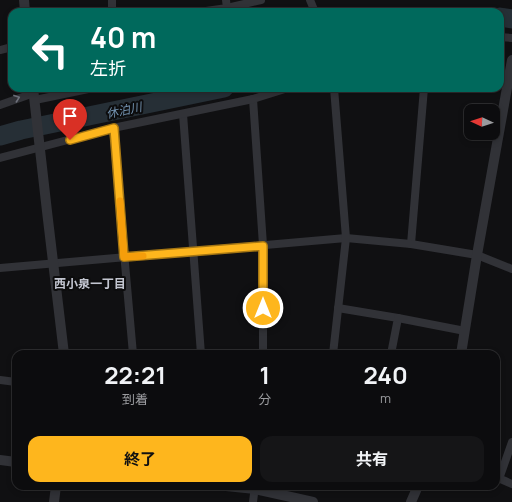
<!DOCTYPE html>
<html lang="ja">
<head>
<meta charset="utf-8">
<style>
	:root { --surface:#0c0c0e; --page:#151517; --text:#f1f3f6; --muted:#9a9b9e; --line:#2c2c2e; --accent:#feb61d }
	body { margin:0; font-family:Manrope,"Noto Sans JP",sans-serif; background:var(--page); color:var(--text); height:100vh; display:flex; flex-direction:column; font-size:15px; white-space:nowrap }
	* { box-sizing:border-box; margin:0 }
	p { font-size:13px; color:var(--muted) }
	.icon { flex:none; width:22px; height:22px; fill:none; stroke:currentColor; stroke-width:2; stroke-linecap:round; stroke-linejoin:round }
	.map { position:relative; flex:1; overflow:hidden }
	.details { position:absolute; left:12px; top:350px; width:488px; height:140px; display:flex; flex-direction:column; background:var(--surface); border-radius:12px; box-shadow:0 2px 6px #0003,0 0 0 1px var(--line) }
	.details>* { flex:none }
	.hud { position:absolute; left:8px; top:8px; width:496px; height:84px; border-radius:12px; box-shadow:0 2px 6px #0003,0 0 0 1px var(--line); background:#00695c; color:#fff; overflow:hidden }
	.needle { width:26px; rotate:273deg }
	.tools { position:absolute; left:464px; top:104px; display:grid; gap:8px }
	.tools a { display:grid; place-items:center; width:36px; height:36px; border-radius:8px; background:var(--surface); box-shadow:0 2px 6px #0003,0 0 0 1px var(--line); font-size:20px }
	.pin { position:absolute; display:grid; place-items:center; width:34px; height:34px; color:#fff; margin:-41px -17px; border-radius:50% 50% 50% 0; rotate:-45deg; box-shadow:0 0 4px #0007 }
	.pin .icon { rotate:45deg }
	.me { position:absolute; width:44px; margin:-22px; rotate:0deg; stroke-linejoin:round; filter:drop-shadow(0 0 3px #0008) }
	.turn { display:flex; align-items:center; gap:14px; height:84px; padding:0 16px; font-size:18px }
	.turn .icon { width:52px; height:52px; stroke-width:2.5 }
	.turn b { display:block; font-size:28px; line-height:34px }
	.eta { display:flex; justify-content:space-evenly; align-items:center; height:68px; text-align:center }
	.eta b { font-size:24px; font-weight:700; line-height:28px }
	.cta { display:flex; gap:8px; margin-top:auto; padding:8px 16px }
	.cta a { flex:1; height:46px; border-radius:12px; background:var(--accent); color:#111; font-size:16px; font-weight:700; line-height:46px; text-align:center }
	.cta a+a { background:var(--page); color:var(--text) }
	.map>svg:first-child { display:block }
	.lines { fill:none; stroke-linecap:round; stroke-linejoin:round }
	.river { stroke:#262f36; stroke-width:19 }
	.minor { stroke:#313237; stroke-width:8 }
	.tertiary { stroke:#313237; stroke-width:10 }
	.oneway { stroke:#6f727c }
	.route-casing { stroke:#a57613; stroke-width:10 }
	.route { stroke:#feb61d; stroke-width:7 }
	.slow { stroke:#f59e0b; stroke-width:7 }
	.labels { text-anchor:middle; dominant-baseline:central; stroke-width:4; stroke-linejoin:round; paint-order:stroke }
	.water-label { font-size:12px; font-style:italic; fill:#7494b2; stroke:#0c0c0d }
	.neighbourhood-label { font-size:12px; font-weight:bold; fill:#c2c5d0; stroke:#0c0c0d }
</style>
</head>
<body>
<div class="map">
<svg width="512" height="502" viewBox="0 0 512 502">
	<rect width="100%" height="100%" fill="#101012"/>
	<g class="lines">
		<g class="river">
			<polyline points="500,17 512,19"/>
			<polyline points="0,136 21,130 224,88"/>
		</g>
		<g class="minor">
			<polyline points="112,0 112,12"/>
			<polyline points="310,0 315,12"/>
			<polyline points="227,8 261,0"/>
			<polyline points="199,12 227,8 226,0"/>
			<polyline points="500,37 512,38"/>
			<polyline points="0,50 12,47"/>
			<polyline points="253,99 263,245 263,354"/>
			<polyline points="35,100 93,88"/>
			<polyline points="0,105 34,93"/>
			<polyline points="183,114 201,354"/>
			<polyline points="113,128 133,354"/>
			<polyline points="0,158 113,128 253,99 288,88"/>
			<polyline points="411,244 424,88"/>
			<polyline points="0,268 346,238 411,244 477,255 512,269"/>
			<polyline points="338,308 398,318 391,354"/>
			<polyline points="398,318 465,331"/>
			<polyline points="333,354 346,238 334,88"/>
			<polyline points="0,380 16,382"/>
			<polyline points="496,477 512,484"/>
			<polyline points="499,479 512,442"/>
			<polyline points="253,502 255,486"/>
		</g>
		<g class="tertiary">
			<polyline points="24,0 25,12"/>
			<path d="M 33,88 C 43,177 53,265 64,354"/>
			<polyline points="461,354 477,255 512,60"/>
			<polyline points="0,460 16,462"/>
			<polyline points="226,486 255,489 313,502"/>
			<polyline points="54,502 56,486"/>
			<polyline points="411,502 418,486"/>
		</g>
	</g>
	<defs><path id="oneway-chevron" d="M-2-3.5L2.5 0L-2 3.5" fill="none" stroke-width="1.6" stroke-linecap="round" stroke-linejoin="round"/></defs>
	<use class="oneway" href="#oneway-chevron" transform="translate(17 98) rotate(-20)"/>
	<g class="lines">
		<defs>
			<polyline id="route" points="70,140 114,128 124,257 263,246 263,308"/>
		</defs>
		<use href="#route" class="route-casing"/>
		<use href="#route" class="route"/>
		<polyline class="slow" points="120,201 124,257 143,256"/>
	</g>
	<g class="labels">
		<g class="water-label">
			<text transform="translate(124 110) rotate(-12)">休泊川</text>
		</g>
		<g class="neighbourhood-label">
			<text x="90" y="283">西小泉一丁目</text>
		</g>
	</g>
</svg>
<div class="tools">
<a><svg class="needle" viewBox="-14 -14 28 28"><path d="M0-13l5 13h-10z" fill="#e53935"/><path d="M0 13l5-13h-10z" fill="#9a9b9e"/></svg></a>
</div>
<div class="pin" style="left:70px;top:140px;background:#d93025"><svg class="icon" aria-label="arrive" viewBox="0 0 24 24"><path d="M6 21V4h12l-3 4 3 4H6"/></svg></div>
<svg class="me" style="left:263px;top:308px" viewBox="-20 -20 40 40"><circle r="17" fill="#feb61d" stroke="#fff" stroke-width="3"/><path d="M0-11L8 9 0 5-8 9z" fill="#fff"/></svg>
<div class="hud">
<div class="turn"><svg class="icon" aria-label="left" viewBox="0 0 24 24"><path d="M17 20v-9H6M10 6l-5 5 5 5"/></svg><div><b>40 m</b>左折</div></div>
</div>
<section class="details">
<div class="eta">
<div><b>22:21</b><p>到着</p></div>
<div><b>1</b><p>分</p></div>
<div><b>240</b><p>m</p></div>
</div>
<div class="cta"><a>終了</a><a>共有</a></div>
</section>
</div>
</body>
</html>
